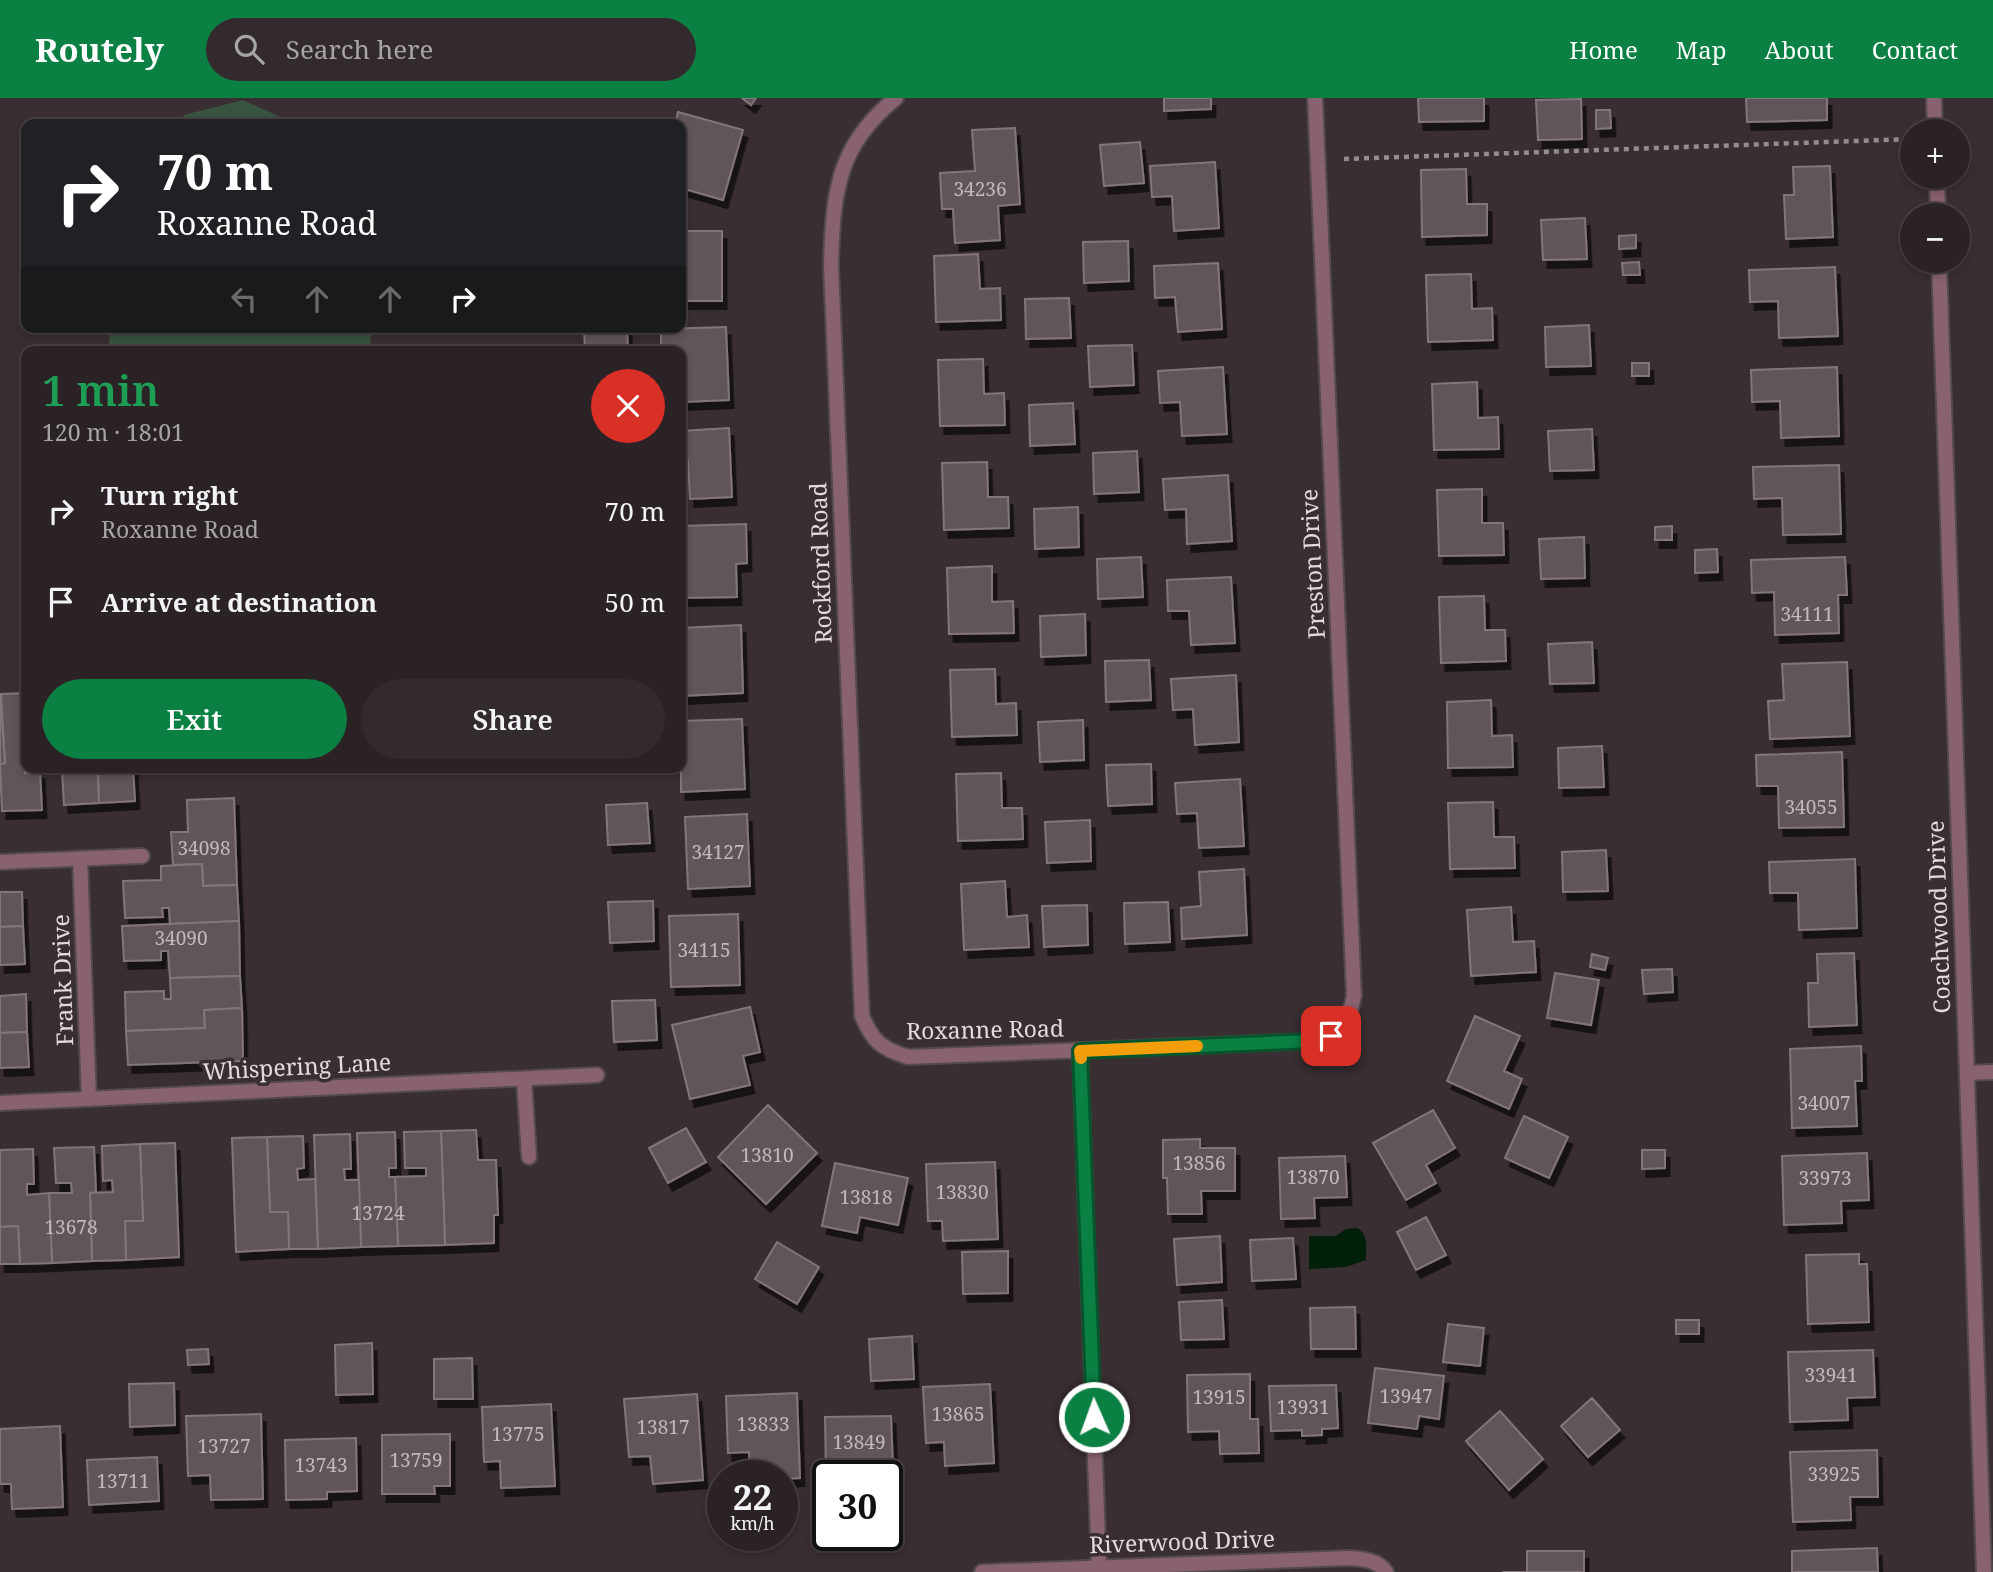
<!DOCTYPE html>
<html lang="en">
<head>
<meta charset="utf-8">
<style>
	:root { --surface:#2b2226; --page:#332a2e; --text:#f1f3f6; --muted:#a6a4a7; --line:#473f43; --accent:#0b8043 }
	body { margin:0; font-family:"Noto Serif",serif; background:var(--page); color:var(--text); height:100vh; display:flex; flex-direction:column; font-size:26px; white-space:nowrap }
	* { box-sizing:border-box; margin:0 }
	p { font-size:23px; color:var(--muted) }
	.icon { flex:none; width:38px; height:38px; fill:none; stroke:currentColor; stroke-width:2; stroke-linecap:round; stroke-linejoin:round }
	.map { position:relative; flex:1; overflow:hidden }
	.drawer { position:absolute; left:21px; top:248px; width:665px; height:427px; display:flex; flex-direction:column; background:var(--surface); border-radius:14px; box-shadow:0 4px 10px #0003,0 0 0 2px var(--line) }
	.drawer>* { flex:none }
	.top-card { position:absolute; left:21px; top:21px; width:665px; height:214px; border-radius:14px; box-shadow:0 4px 10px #0003,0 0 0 2px var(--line); background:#202124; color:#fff; overflow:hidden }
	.tools { position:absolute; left:1900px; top:21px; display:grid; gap:14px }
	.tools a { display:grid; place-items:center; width:70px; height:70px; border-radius:50%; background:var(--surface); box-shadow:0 4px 10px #0003,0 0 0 2px var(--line); font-size:35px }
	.speed { position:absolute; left:707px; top:1362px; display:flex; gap:14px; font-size:35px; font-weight:700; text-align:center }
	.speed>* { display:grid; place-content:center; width:91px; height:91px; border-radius:50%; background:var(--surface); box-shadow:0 4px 10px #0003,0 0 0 2px var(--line); line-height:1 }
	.speed small { font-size:18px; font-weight:400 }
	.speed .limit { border:4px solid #111; border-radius:10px; background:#fff; color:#111 }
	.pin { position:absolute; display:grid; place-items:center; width:60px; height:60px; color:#fff; margin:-30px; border-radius:14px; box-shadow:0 4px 10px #0006 }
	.me { position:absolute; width:77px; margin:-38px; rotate:358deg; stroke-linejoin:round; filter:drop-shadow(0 0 5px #0008) }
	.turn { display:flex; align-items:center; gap:24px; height:147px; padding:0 21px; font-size:32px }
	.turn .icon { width:91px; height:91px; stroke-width:2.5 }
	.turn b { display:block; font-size:49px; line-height:60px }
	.lanes { display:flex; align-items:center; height:66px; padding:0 21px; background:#0003; justify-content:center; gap:35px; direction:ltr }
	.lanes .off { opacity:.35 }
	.round { display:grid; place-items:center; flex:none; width:74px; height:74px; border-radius:37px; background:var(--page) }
	.headline { display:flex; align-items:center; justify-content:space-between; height:119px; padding:0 21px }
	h1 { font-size:42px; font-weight:600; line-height:52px; color:#1e9e55 }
	.primary-button { display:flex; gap:14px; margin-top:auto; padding:14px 21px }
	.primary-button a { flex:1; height:80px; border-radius:42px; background:var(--accent); color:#fff; font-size:28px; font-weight:600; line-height:80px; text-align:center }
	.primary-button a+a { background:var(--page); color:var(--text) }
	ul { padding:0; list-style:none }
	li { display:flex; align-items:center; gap:21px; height:91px; padding:0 21px }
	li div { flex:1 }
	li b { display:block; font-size:26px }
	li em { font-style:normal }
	header { display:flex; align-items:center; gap:42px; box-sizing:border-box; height:98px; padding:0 35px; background:var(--accent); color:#fff }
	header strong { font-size:33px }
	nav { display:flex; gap:38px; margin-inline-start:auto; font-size:24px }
	.search { width:490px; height:63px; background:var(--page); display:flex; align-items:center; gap:18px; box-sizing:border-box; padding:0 24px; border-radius:38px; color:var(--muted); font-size:26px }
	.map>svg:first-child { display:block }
	.green { fill:#385440 }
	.water { fill:#00200a }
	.building { fill:#605458; stroke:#827679; stroke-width:2; filter:url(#shadow) }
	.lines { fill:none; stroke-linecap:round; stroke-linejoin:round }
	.lane-casing { stroke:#544a4d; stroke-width:18 }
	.street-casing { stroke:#544a4d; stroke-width:18 }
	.path { stroke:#948c8f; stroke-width:4.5; stroke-dasharray:5 5; stroke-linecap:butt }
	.lane { stroke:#89626f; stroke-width:14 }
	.street { stroke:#89626f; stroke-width:14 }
	.route-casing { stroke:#07532c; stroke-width:18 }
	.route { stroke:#0b8043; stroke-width:12 }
	.slow { stroke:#f59e0b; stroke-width:12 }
	.labels { text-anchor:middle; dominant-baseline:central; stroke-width:7; stroke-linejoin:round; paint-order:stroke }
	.number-label { font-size:19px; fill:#c2b9bc }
	.street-label { font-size:23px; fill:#e2dbdd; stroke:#392e32 }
</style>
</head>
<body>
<header>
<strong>Routely</strong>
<div class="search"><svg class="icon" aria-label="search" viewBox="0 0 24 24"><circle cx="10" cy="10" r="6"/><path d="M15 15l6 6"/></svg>Search here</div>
<nav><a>Home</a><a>Map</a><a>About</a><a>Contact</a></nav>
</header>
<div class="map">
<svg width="1993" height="1474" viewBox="0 0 1993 1474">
	<defs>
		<filter id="shadow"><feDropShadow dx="4.5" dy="8" stdDeviation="0" flood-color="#0009"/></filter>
	</defs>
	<rect width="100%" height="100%" fill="#392e32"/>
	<g class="green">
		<polygon points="243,2 296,26 180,26 184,17"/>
		<polygon points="111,229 371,229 370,254 108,254"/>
	</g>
	<path class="water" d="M 1357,1130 C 1369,1136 1366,1150 1366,1162 L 1346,1169 L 1309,1171 L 1309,1138 L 1336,1138 L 1346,1131 Z"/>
	<g class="building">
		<polygon points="742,0 756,0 751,7"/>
		<polygon points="1164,0 1211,0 1211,11 1164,13"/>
		<polygon points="1418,0 1484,0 1484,23 1419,24"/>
		<polygon points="1746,0 1827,0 1827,22 1747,24"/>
		<polygon points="1581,1 1582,41 1538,42 1536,2"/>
		<polygon points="1596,12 1610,12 1611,30 1596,31"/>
		<polygon points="678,14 743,32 723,102 681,90 681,70 687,49 681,47 681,26 675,26"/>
		<polygon points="1015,30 1020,106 998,108 1000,142 955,145 953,111 942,111 940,75 975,73 972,32"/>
		<polygon points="1140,44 1144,85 1104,88 1100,47"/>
		<polygon points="1215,64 1219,130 1174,133 1172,98 1152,99 1150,68"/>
		<polygon points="1830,68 1833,139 1786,141 1784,97 1794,97 1793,69"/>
		<polygon points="1466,71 1467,106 1487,106 1487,137 1422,139 1421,72"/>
		<polygon points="1585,120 1587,161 1543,162 1541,122"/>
		<polygon points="681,133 722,133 722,203 682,203"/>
		<polygon points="1636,137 1636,150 1619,151 1619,138"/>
		<polygon points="1128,143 1129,183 1084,185 1083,144"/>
		<polygon points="978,156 980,191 1000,190 1001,222 936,224 934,158"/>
		<polygon points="1639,164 1640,177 1623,177 1622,165"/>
		<polygon points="1218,165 1222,231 1178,234 1175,199 1155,200 1154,168"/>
		<polygon points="1835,169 1838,238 1779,240 1778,203 1750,204 1749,172"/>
		<polygon points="1471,176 1472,211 1492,210 1493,242 1428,244 1426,177"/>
		<polygon points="1069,200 1071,240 1026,241 1025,201"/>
		<polygon points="1589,227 1591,268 1546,269 1545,229"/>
		<polygon points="584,229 627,229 628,254 585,254"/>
		<polygon points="726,229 729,302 682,304 681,254 661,254 661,231"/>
		<polygon points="1132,247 1134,287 1090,289 1088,248"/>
		<polygon points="983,261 984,296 1004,295 1005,327 940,328 938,262"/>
		<rect x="1632" y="265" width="17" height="13"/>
		<polygon points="1223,269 1227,336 1182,338 1180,304 1160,305 1158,273"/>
		<polygon points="1837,269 1839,338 1781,340 1780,303 1752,304 1751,272"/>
		<polygon points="1477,284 1478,320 1498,319 1499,351 1434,352 1432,286"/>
		<polygon points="1073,305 1075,346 1030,348 1029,307"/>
		<polygon points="729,330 732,399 690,401 688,363 681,364 681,333"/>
		<polygon points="1592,331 1594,372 1550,373 1548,333"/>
		<polygon points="1137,353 1139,394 1094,396 1093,355"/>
		<polygon points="987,364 988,399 1008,399 1009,430 944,432 942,365"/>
		<polygon points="1839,367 1841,436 1783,437 1782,400 1754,401 1753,369"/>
		<polygon points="1228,377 1232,443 1187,446 1186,411 1165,412 1163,381"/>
		<polygon points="1482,391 1482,425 1503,425 1504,457 1439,458 1437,392"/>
		<polygon points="1078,409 1079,449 1035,451 1034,411"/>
		<polygon points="746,426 747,465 736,466 737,499 681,500 681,428"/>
		<polygon points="1672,428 1672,442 1655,442 1655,429"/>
		<polygon points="1584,439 1585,480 1541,481 1539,441"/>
		<polygon points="1717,451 1718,474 1695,475 1695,452"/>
		<polygon points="1141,459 1143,499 1098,501 1097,461"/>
		<polygon points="1845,459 1847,497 1838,497 1839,535 1775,537 1774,494 1752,495 1751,462"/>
		<polygon points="992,468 992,504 1013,503 1014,535 949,536 947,470"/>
		<polygon points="1231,479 1235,545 1191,547 1189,513 1168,513 1167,482"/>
		<polygon points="1484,498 1485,532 1505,532 1506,563 1441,565 1439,499"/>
		<polygon points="1085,516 1086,557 1041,559 1040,518"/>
		<polygon points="741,527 743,595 681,598 681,530"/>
		<polygon points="1592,544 1594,585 1550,586 1548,546"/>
		<polygon points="1149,562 1151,602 1106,604 1105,563"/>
		<polygon points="1847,564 1850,638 1770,641 1768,603 1784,602 1782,566"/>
		<polygon points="995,571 996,606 1016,605 1017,637 952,639 950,572"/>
		<polygon points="1236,577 1239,644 1195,647 1193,611 1173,612 1171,581"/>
		<polygon points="26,595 25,675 40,673 42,712 2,713 0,666 5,665 1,596"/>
		<polygon points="0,596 5,665 0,666"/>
		<polygon points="1491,602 1492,638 1512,637 1513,669 1448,670 1447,604"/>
		<polygon points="742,621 745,691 681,694 681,623"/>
		<polygon points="1083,622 1084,662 1040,664 1038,624"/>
		<polygon points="1602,648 1604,689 1559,690 1558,650"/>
		<polygon points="1842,654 1844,729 1779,730 1778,688 1757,688 1756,657"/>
		<polygon points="1151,666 1152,706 1108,708 1106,667"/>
		<polygon points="69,670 98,670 99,705 64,707 62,672 69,672"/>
		<polygon points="98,670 133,670 135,703 99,705"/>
		<polygon points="1001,675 1002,710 1022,710 1023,741 958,743 956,676"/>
		<polygon points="1240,681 1244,748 1199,750 1197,715 1177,716 1175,685"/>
		<polygon points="234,700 237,787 203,788 202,766 173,767 171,734 188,734 187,702"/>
		<polygon points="1493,704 1494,739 1514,739 1515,770 1450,771 1448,705"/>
		<polygon points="647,705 650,745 608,747 606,707"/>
		<polygon points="747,716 750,788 688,791 685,719"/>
		<polygon points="1090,722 1091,763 1047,765 1045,724"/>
		<polygon points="1606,752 1608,793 1563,794 1562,754"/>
		<polygon points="1855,761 1857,830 1799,832 1798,795 1770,795 1769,764"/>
		<polygon points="202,766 203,788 237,787 239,823 170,826 169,810 162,810 163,819 125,820 123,783 161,782 161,768"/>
		<polygon points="1244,771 1247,837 1182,841 1181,810 1201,808 1199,774"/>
		<polygon points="1005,783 1007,819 1027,817 1029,849 964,852 961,786"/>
		<polygon points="0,794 22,794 23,828 0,829"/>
		<polygon points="653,803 654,843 610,845 608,804"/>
		<polygon points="1168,804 1170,844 1125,846 1124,805"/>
		<polygon points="1087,807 1088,847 1044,849 1042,808"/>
		<polygon points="1511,809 1513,844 1534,843 1536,874 1471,878 1467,812"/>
		<polygon points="738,816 740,887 671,889 669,818"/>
		<polygon points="239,823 240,878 170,880 168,853 161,853 161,862 124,863 122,828"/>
		<polygon points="23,828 25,866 0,867 0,829"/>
		<polygon points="1854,855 1857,927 1809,929 1808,885 1818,885 1817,856"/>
		<polygon points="1592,856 1608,860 1605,872 1590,869"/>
		<polygon points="1672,871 1673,894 1644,896 1642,872"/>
		<polygon points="1555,875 1599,882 1591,927 1547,920"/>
		<polygon points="240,878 242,910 204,912 205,930 126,933 125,894 164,893 164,901 171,901 170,880"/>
		<polygon points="26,896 27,934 0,935 0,898"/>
		<polygon points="655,902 657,942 614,944 612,903"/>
		<polygon points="750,909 760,954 743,958 750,987 690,1001 672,927"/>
		<polygon points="242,910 243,963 128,967 126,933 205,930 204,912"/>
		<polygon points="1475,918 1520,938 1504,973 1522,981 1509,1011 1447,983"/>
		<polygon points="27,934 29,969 0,970 0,935"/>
		<polygon points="1861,948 1862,983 1855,983 1857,1028 1792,1030 1790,951"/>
		<polygon points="768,1007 817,1055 766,1106 718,1059"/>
		<polygon points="1433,1012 1455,1050 1426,1067 1436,1085 1406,1102 1373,1045"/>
		<polygon points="1524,1018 1568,1039 1549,1080 1505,1060"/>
		<polygon points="686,1030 706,1064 668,1085 649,1050"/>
		<polygon points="476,1032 478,1062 496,1062 498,1117 494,1117 494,1145 445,1147 441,1033"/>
		<polygon points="441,1033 445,1147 398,1148 395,1079 426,1078 426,1070 405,1070 404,1034"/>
		<polygon points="395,1034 396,1070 389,1070 389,1079 395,1079 398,1148 361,1149 357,1035"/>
		<polygon points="350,1036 351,1071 344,1071 345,1082 359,1082 361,1149 318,1151 314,1037"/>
		<polygon points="303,1038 304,1070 297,1071 298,1082 315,1081 318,1151 289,1151 288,1114 270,1114 267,1039"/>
		<polygon points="267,1039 270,1114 288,1114 289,1151 236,1154 232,1040"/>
		<polygon points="1200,1041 1200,1050 1235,1050 1235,1093 1201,1093 1202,1116 1168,1116 1167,1080 1163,1080 1163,1042"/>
		<polygon points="175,1045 179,1159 126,1162 125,1123 143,1123 140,1046"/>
		<polygon points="140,1046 143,1123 125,1123 126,1162 92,1163 90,1095 113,1094 112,1082 103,1083 102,1048"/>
		<polygon points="94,1049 96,1094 90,1095 92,1163 52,1165 49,1095 72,1095 71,1085 56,1085 54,1050"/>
		<polygon points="33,1051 34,1086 27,1086 27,1097 49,1095 52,1165 20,1166 18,1128 0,1129 0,1052"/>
		<polygon points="1642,1052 1665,1052 1665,1070 1642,1071"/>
		<polygon points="1867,1055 1869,1102 1841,1103 1842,1125 1784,1127 1782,1058"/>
		<polygon points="1345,1058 1347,1099 1314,1100 1315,1120 1281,1121 1279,1060"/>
		<polygon points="995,1064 998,1141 943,1143 942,1123 928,1123 926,1066"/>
		<polygon points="835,1065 908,1080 898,1127 860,1119 857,1135 822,1128"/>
		<polygon points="1426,1119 1446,1157 1416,1172 1397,1134"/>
		<polygon points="18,1128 20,1166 0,1166 0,1129"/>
		<polygon points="1220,1138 1222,1184 1177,1187 1174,1141"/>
		<polygon points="1293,1140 1296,1181 1252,1183 1250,1142"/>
		<polygon points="777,1144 819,1169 797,1206 755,1181"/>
		<polygon points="1008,1153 1008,1195 963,1196 962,1154"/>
		<polygon points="1859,1156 1859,1166 1867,1166 1869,1224 1808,1226 1806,1157"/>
		<polygon points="1222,1202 1224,1241 1181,1242 1179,1204"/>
		<polygon points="1355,1209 1356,1251 1311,1251 1310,1210"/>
		<rect x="1676" y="1222" width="23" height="14"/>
		<polygon points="1448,1226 1484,1230 1480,1268 1443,1264"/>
		<polygon points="912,1238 914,1281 871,1283 869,1241"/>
		<polygon points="372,1245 373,1296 336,1297 335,1247"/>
		<polygon points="208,1251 209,1266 188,1267 187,1252"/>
		<polygon points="1873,1252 1875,1299 1847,1300 1848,1322 1790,1324 1788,1254"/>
		<polygon points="472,1260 473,1301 434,1301 434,1261"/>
		<polygon points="1375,1270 1444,1278 1439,1321 1419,1318 1417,1331 1368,1325"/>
		<polygon points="1250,1276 1250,1321 1258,1321 1259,1355 1220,1356 1219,1333 1188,1334 1187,1277"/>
		<polygon points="174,1285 175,1327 130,1329 129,1286"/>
		<polygon points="990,1286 994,1365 945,1368 944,1344 926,1345 923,1289"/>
		<polygon points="1336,1287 1338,1330 1322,1331 1322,1337 1302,1338 1302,1332 1271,1333 1269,1288"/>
		<polygon points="797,1295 800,1380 782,1381 782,1377 750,1377 749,1354 728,1355 726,1298"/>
		<polygon points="697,1296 703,1382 653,1386 650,1358 629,1359 624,1301"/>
		<polygon points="1592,1300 1620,1332 1588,1359 1561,1328"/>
		<polygon points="551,1306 555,1388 501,1390 500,1363 484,1364 482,1309"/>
		<polygon points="1500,1313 1543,1361 1509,1392 1466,1343"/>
		<polygon points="261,1316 263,1401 211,1402 210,1377 188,1378 186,1318"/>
		<polygon points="891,1318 893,1369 882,1370 882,1377 826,1378 825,1319"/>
		<polygon points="60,1328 63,1409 12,1411 11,1386 0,1386 0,1331"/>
		<polygon points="450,1336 450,1388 434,1388 435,1396 382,1396 382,1337"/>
		<polygon points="356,1340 357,1393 327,1394 327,1401 286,1402 285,1342"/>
		<polygon points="1877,1352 1878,1399 1850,1399 1851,1422 1793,1424 1790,1354"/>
		<polygon points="157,1359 159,1403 89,1407 87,1362"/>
		<polygon points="1877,1450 1878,1474 1792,1474 1792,1453"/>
		<polygon points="1527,1453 1584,1453 1584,1474 1502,1474 1527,1474"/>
	</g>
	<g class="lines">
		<defs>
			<polyline id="lane" points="524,981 529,1059"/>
			<g id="street">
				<path d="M 896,0 C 837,47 833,95 831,167 L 862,918 C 873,944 882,951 908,959 L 1313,943 C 1340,936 1348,926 1354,898 L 1315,0"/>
				<polyline points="1934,0 1935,33"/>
				<polyline points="1937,79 1938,117"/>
				<polyline points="1939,163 1984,1474"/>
				<polyline points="80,761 89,1001"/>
				<polyline points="0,764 142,758"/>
				<polyline points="1080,952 1099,1469"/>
				<polyline points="1967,975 1993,974"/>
				<polyline points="0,1005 597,977"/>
				<path d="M 982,1474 L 1349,1460 C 1363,1461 1378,1462 1386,1474"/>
			</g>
		</defs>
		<use href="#lane" class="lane-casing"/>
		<use href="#street" class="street-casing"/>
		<polyline class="path" points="1344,61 1912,41"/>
		<use href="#lane" class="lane"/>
		<use href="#street" class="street"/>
	</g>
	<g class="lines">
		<defs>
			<polyline id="route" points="1094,1319 1080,953 1313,943 1331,938"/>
		</defs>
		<use href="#route" class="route-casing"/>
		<use href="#route" class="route"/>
		<polyline class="slow" points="1081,960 1080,953 1197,948"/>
	</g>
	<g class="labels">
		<g class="number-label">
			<text x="980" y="91">34236</text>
			<text x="1807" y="516">34111</text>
			<text x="1811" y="709">34055</text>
			<text x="204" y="750">34098</text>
			<text x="718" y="754">34127</text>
			<text x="181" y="840">34090</text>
			<text x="704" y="852">34115</text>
			<text x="1824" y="1005">34007</text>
			<text x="767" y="1057">13810</text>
			<text x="1199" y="1065">13856</text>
			<text x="1313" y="1079">13870</text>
			<text x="1825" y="1080">33973</text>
			<text x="962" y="1094">13830</text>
			<text x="866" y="1099">13818</text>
			<text x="378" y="1115">13724</text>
			<text x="71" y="1129">13678</text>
			<text x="1831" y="1277">33941</text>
			<text x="1406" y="1298">13947</text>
			<text x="1219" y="1299">13915</text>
			<text x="1303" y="1309">13931</text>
			<text x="958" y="1316">13865</text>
			<text x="763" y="1326">13833</text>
			<text x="663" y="1329">13817</text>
			<text x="518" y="1336">13775</text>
			<text x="859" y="1344">13849</text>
			<text x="224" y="1348">13727</text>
			<text x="416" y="1362">13759</text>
			<text x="321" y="1367">13743</text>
			<text x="1834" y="1376">33925</text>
			<text x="123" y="1383">13711</text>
		</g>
		<g class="street-label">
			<text transform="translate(820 465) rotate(-92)">Rockford Road</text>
			<text transform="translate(1312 466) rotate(-93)">Preston Drive</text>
			<text transform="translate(1938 819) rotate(-92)">Coachwood Drive</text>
			<text transform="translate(62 882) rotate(-92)">Frank Drive</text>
			<text transform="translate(985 931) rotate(-1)">Roxanne Road</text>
			<text transform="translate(297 968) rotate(-3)">Whispering Lane</text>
			<text transform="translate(1182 1443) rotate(-2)">Riverwood Drive</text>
		</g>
	</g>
</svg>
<div class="tools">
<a>+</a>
<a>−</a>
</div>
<div class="speed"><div>22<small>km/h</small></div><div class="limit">30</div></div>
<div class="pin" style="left:1331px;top:938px;background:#d93025"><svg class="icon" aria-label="arrive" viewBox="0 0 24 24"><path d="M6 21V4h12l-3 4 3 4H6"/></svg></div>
<svg class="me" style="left:1094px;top:1319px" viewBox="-20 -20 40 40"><circle r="17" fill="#0b8043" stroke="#fff" stroke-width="3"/><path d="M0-11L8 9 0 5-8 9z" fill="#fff"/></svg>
<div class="top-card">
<div class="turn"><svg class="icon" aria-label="right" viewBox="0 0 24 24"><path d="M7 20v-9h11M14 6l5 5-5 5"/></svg><div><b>70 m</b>Roxanne Road</div></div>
<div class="lanes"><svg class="icon off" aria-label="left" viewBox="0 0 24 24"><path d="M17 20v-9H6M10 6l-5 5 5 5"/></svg><svg class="icon off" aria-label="ahead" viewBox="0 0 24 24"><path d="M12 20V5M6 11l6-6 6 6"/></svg><svg class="icon off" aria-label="ahead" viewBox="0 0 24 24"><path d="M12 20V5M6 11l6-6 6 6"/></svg><svg class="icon" aria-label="right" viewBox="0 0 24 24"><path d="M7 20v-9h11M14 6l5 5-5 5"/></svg></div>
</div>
<section class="drawer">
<div class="headline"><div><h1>1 min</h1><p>120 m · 18:01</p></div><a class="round" style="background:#d93025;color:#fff"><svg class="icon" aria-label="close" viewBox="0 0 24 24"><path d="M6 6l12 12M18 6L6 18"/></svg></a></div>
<ul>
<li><svg class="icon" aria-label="right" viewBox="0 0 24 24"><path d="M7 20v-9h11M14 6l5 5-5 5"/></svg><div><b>Turn right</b><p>Roxanne Road</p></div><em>70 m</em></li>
<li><svg class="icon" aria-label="arrive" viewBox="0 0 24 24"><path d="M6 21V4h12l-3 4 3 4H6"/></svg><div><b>Arrive at destination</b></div><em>50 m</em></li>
</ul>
<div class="primary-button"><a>Exit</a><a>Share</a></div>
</section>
</div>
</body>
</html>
